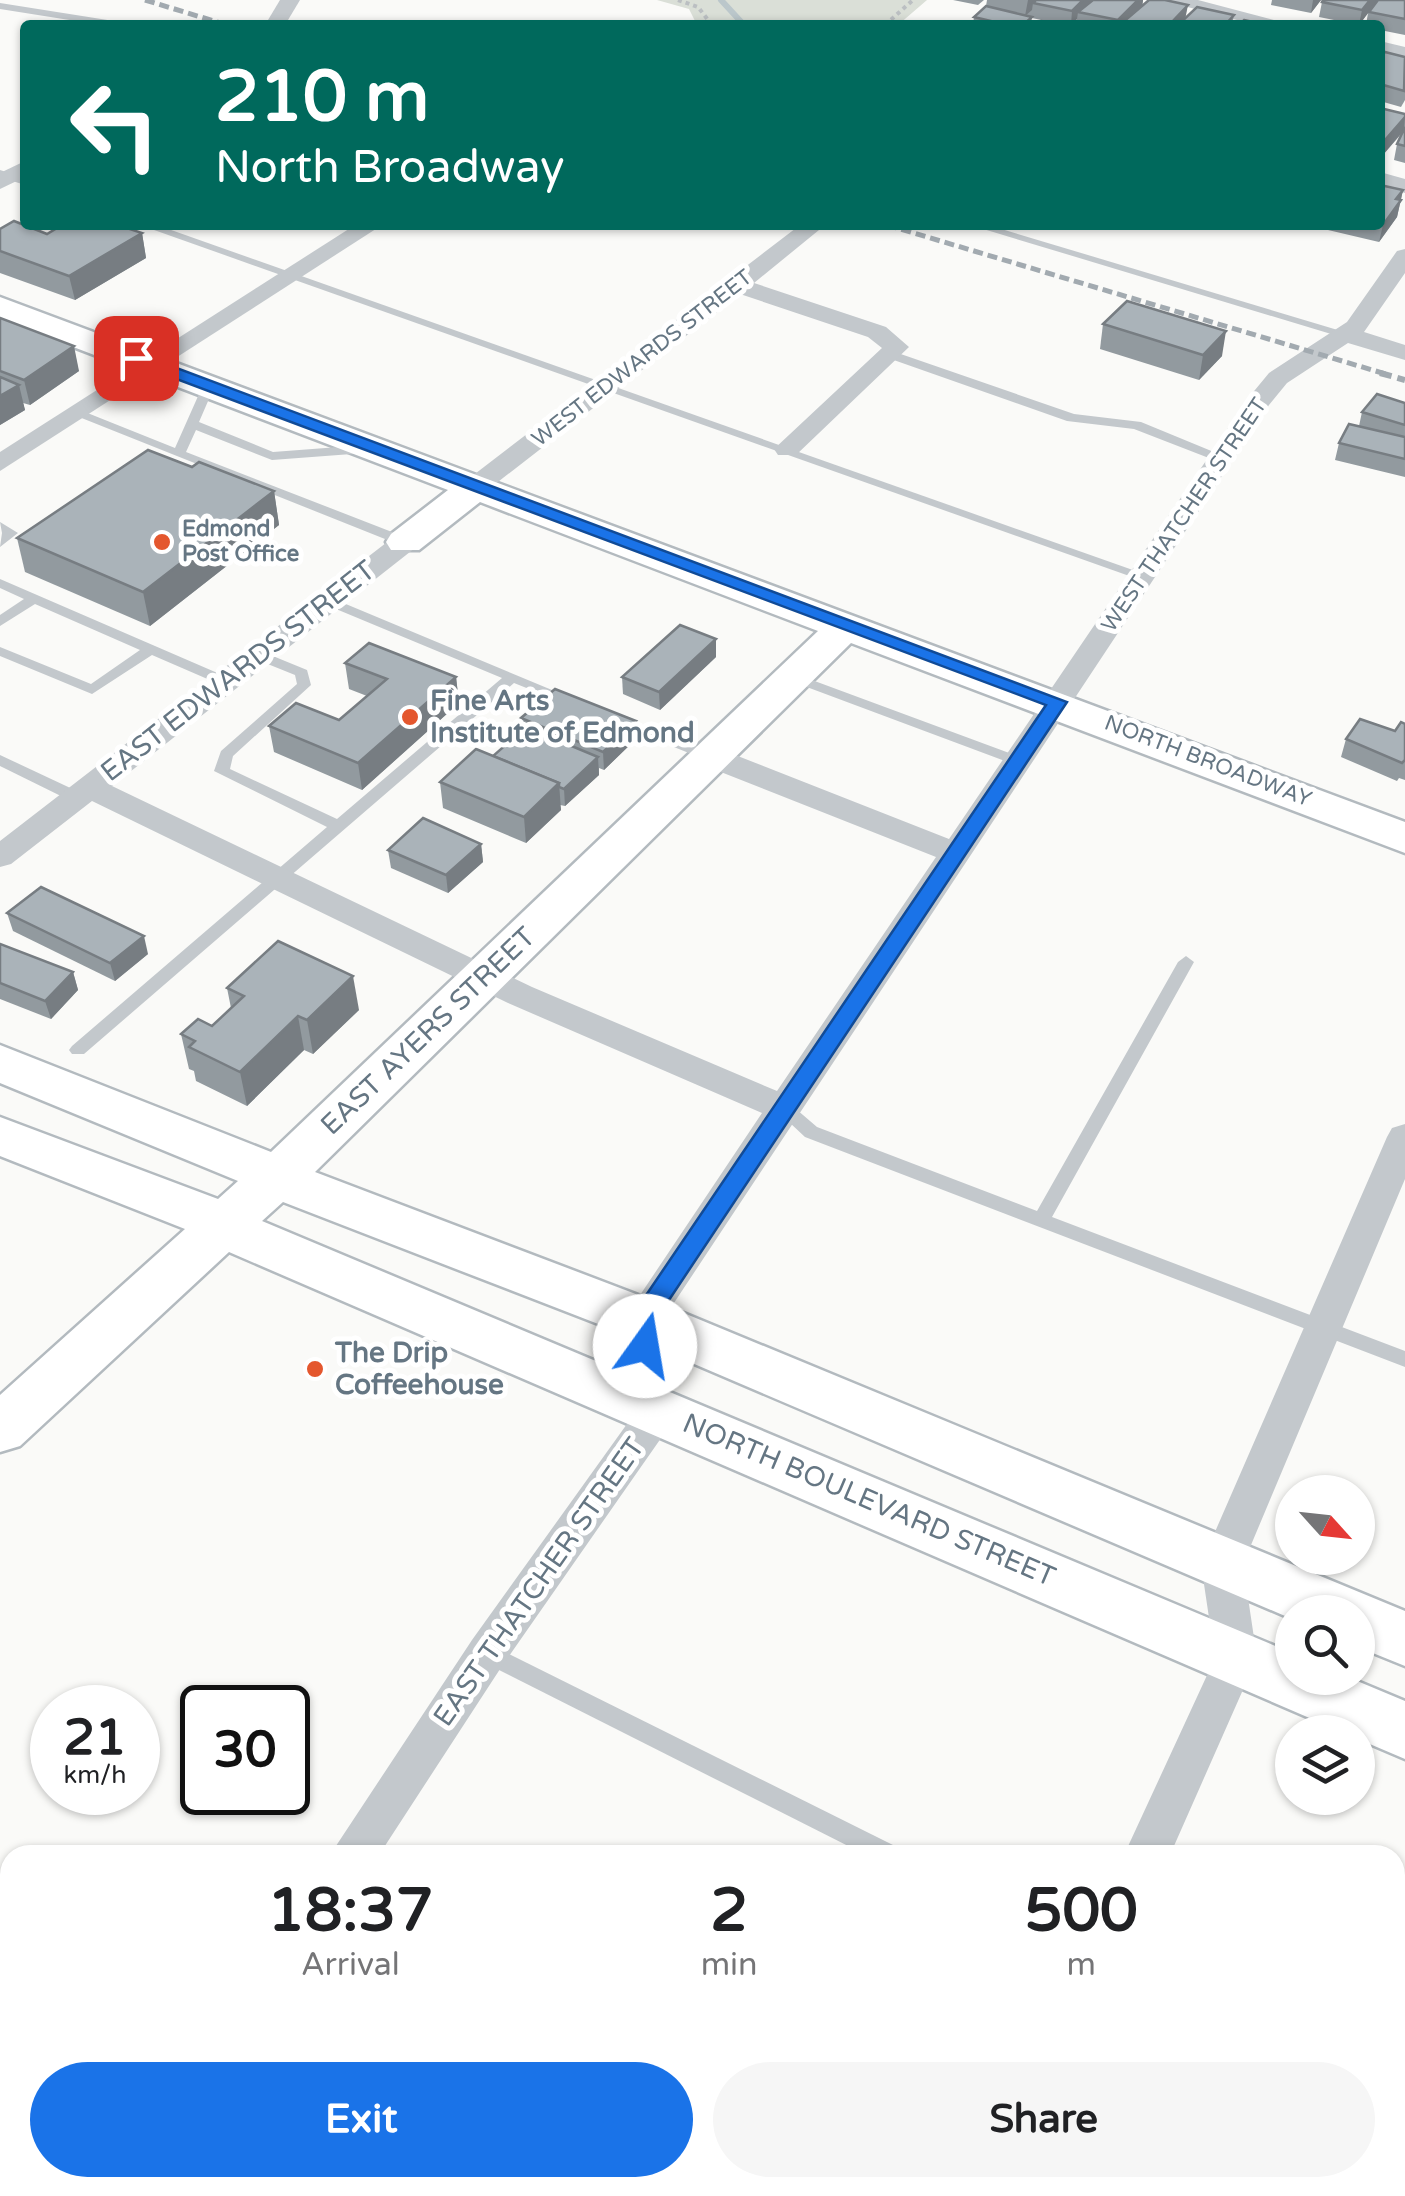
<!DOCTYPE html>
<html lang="en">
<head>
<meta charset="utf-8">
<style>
	:root { --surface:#fff; --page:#f6f6f6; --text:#202124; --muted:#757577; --accent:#1a73e8 }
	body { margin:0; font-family:"Varela Round",sans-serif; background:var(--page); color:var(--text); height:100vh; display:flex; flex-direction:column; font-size:38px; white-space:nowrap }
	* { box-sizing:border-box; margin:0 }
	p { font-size:32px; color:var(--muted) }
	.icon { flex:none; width:55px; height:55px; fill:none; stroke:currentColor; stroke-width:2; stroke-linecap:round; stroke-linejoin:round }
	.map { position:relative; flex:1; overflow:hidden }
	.drawer { position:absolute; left:0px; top:1845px; width:1405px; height:352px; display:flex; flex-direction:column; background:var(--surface); border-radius:30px 30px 0 0; box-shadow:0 2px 8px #0004 }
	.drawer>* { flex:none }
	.hud { position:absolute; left:20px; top:20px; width:1365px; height:210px; border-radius:10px; box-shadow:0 2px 8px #0004; background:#00695c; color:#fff; overflow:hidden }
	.needle { width:65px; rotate:117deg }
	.fabs { position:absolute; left:1275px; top:1475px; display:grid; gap:20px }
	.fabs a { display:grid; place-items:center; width:100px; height:100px; border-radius:50%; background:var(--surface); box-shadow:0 2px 8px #0004; font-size:50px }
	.speed { position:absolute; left:30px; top:1685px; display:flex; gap:20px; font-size:50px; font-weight:700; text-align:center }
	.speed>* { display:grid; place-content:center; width:130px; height:130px; border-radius:50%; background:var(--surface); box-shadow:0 2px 8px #0004; line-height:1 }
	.speed small { font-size:25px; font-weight:400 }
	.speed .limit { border:5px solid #111; border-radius:15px; background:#fff; color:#111 }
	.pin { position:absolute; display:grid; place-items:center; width:85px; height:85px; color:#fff; margin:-42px; border-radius:20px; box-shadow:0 5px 15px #0006 }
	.me { position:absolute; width:110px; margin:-55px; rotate:13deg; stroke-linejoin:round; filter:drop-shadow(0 0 8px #0008) }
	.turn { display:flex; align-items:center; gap:35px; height:210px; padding:0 30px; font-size:45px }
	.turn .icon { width:130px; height:130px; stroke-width:2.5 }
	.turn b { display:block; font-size:70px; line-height:85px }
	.eta { display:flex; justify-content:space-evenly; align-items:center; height:170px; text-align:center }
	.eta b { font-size:60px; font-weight:800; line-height:70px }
	.primary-button { display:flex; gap:20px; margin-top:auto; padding:20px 30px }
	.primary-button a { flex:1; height:115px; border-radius:60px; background:var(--accent); color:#fff; font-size:40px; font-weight:800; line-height:115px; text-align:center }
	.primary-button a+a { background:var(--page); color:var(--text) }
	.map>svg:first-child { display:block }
	.green { fill:#dadfd7 }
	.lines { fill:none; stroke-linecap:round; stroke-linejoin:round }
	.stream { stroke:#bbc7cb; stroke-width:6 }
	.secondary-casing { stroke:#b3babf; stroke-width:5 }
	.path { stroke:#bbbfc2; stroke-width:4; stroke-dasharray:4 4; stroke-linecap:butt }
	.lane { fill:#c3c8cc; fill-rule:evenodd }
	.street { fill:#c3c8cc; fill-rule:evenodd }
	.secondary { fill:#fff; fill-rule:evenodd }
	.rail-far1 { stroke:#a2aab0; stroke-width:5; stroke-dasharray:10 5; stroke-linecap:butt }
	.rail { stroke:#a2aab0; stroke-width:6; stroke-dasharray:12 6; stroke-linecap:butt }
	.wall { fill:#929a9f }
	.shaded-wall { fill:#777d82 }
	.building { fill:#aab3b9; stroke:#777d82; stroke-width:2.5 }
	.route { fill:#1a73e8; stroke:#114b97; stroke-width:2.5 }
	.poi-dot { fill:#e4572e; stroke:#fff; stroke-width:4 }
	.labels { text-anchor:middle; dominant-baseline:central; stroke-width:10; stroke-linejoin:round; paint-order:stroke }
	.far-street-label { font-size:22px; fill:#657683; stroke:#fff }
	.far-poi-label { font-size:22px; font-weight:bold; fill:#657683; stroke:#fff; text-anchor:start }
	.street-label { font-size:28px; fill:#657683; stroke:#fff }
	.poi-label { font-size:28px; font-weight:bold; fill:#657683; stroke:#fff; text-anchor:start }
</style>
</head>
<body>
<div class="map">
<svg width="1405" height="2196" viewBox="0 0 1405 2196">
	<rect width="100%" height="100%" fill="#fafaf8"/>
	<polygon class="green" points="657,0 927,0 898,25 697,25 689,9"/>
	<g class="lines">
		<polyline class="stream" points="721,0 744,25"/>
		<defs>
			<polygon id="secondary" points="0,297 1405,822 1405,853 851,643 315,1172 662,1304 1405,1611 1405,1666 1358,1647 1358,1612 1292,1612 1292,1619 624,1334 283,1202 262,1221 1292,1653 1292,1678 1350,1678 1405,1701 1405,1759 1358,1739 1358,1732 1342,1732 229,1252 20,1446 0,1452 0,1395 185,1229 0,1156 0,1117 218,1199 238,1181 0,1083 0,1045 271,1152 818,631 480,502 419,550 391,550 386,542 391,534 448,490 0,319"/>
		</defs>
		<use href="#secondary" class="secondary-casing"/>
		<g class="path">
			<polyline points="678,0 698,7 712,25"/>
			<polyline points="885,25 913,0"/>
		</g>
		<g class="lane">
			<polygon points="0,3 120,22 125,25 101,25 0,9"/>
			<polygon points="0,170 25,178 25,185 0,177"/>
			<polygon points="140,225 157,225 1147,575 1140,579 1135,578"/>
			<polygon points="970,225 988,225 1351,334 1341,337"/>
			<polygon points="892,351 1074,414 1141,422 1226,457 1224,460 1214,460 1134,429 1067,421 888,358 886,355"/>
			<polygon points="209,381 215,385 199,422 273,452 365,445 371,449 365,453 272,460 196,430 186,452 410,539 410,545 400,545 69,413 80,410 175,448 203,385"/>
			<polygon points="0,522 18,533 0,547 2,533"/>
			<polygon points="0,579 229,678 231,681 229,684 219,684 152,655 92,694 0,656 0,647 91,684 140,650 35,604 0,626 0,615 24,599 0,588"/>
			<polygon points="329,597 576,700 574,703 564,703 514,683 84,1054 72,1054 69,1050 72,1046 327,827 214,771 221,751 297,684 295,675 253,658 253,652 263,652 307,670 311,685 233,756 230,769 337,819 502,678 324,604 324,598"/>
			<polygon points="793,673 1023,758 1026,761 1018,766 1013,764 788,680 788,674"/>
			<polygon points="616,714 714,753 717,756 709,761 704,759 611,722 611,716"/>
			<polygon points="0,755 81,793 84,797 76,802 71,801 0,766"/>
			<polygon points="1186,956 1194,962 1052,1217 1405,1351 1405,1367 805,1137 774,1108 783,1102 789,1103 817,1127 1037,1211 1178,962"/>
			<polygon points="487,1643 897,1847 900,1855 866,1855 479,1660 476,1653 479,1646"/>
			<polygon points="1395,2089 1405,2093 1405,2118 1395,2114"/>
		</g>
		<g class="street">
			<polygon points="280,0 300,0 285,25 265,25"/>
			<polygon points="1161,0 1198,0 1293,25 1256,25"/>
			<polygon points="1380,41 1405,47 1405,59 1380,53"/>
			<polygon points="25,161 25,177 0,189 0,173"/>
			<polygon points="1380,172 1405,179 1405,193 1380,186"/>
			<polygon points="355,225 382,225 0,471 0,452"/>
			<polygon points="800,225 816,225 819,230 754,283 886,327 909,347 796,455 778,455 774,449 882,348 868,337 740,294 485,492 467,492 463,486 467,480"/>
			<polygon points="1405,249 1405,273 1364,332 1405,345 1405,360 1348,343 1287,383 1269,405 662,1321 660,1381 679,1410 673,1421 502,1666 379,1855 330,1855 472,1640 637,1410 621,1385 624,1319 762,1113 508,1003 92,801 11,864 0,867 0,841 395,536 415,536 419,542 415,548 112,786 532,987 777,1091 936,857 698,763 694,756 698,749 720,749 949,839 1250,396 1269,373 1347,322 1397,251"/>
			<polygon points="1405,1124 1405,1179 1243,1564 1257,1658 1170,1855 1124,1855 1215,1658 1201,1564 1387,1137 1392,1128"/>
			<polygon points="0,2035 10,2039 10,2089 0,2085"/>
			<polygon points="105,2188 158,2188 155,2196 102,2196"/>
			<polygon points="195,2188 257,2188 260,2196 198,2196"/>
			<polygon points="986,2188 1037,2188 1034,2196 983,2196"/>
		</g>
		<use href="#secondary" class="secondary"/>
		<g class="rail-far1">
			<polyline points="145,0 227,25"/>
			<polyline points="887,225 1389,375"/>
		</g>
		<polyline class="rail" points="1380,373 1405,380"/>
	</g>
	<g class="wall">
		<polygon points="953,0 984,0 978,5"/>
		<polygon points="987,0 1143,0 1142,6 1186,18 1234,15 1232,25 1077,25 1077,19 1072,25 1064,25 1032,18 1031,25 973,25 974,17 986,6"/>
		<polygon points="1272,0 1321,0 1311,13 1271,5"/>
		<polygon points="1405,0 1405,35 1380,30 1380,25 1366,25 1368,13 1359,25 1319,17 1322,2"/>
		<polygon points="1405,57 1405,100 1401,107 1380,101 1380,58"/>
		<polygon points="1380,108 1405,114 1405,163 1394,160 1397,144 1403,132 1382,156 1380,156"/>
		<polygon points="1403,190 1397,217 1379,242 1328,230 1329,225 1380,225"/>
		<polygon points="0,229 47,234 142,233 146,258 75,300 0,273"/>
		<polygon points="0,318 79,371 30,405 23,403 25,410 0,425"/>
		<polygon points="1103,324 1222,356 1199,380 1100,349"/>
		<polygon points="1405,403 1405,477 1335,460 1339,443 1359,426 1362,412"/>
		<polygon points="274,491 279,525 150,626 25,572 17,538"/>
		<polygon points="716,657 660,710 623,694 622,677"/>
		<polygon points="345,663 456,677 459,703 362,790 274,752 269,726 339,720 367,696 349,689"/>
		<polygon points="521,718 636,721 636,739 604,770 599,768 599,775 565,806 560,805 561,810 526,843 443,808 440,782 493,756 522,730"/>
		<polygon points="1405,724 1405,780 1399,778 1397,781 1341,757 1346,739 1395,731"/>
		<polygon points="481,844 483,862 448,893 391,868 388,850"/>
		<polygon points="7,913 148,954 115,981 13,931"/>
		<polygon points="0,944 73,972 78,990 51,1019 0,999"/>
		<polygon points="227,988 359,1010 313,1054 304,1050 247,1106 196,1081 194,1071 189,1069 181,1034 212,1026 231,1008"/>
	</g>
	<g class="shaded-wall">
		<polygon points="1028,0 1042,0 1033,3 1032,10 1025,16"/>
		<polygon points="1083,0 1096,0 1078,12 1077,19 1071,25 1072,11"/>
		<polygon points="1138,0 1143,0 1142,9 1122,23 1122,25 1118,25 1118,20"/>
		<polygon points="1313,0 1321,0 1311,13"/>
		<polygon points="1370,0 1378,0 1359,25 1362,10"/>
		<polygon points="1188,5 1185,20 1181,25 1169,25"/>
		<polygon points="1405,117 1404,130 1382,156 1385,140"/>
		<polygon points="1403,190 1397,217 1379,242 1383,225 1396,199"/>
		<polygon points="142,233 146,258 75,300 69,276"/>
		<polygon points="1226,331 1222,356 1199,380 1203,355"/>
		<polygon points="74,346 79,371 30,405 24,380"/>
		<polygon points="19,385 25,410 0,425 0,396"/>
		<polygon points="274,491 279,525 150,626 143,592"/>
		<polygon points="716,639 716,657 660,710 659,692"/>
		<polygon points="456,677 459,703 362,790 358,763"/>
		<polygon points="636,721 636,739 604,770 603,752"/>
		<polygon points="598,757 599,775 565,806 564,789"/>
		<polygon points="559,783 561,810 526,843 524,817"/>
		<polygon points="481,844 483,862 448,893 446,875"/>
		<polygon points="144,936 148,954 115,981 110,963"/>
		<polygon points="73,972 78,990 51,1019 45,1001"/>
		<polygon points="353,976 359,1010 313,1054 307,1020"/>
		<polygon points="298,1016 304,1050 247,1106 240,1072"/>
	</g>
	<g class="building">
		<polygon points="1036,0 1083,0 1072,11 1033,3"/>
		<polygon points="1093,0 1138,0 1118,20 1078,12"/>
		<polygon points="1149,0 1165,0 1188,5 1169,25 1132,25 1122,23"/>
		<polygon points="1323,0 1370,0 1362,10 1322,2"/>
		<polygon points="1378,0 1405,0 1405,19 1369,12"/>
		<polygon points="986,6 1032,17 1023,25 997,25 999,23 974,17"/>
		<polygon points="1197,7 1234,15 1225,25 1178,25"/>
		<polygon points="1244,20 1267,25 1239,25"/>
		<polygon points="1041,21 1061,25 1037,25"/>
		<polygon points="1385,52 1405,57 1404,91 1380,84 1380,58"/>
		<polygon points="1380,108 1405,114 1405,117 1385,140 1380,139"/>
		<polygon points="1405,127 1405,146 1397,144"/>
		<polygon points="1380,185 1403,190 1396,199 1401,200 1383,225 1380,225"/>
		<polygon points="14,221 47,234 62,225 118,225 142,233 69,276 0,251 0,229"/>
		<polygon points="1127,301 1226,331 1203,355 1103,324"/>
		<polygon points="0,318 74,346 24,380 0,371"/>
		<polygon points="0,377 19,385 0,396"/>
		<polygon points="1377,394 1405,403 1405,425 1362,412"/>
		<polygon points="1349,424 1405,437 1405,459 1339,443"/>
		<polygon points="148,450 192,467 199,462 274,491 143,592 17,538"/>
		<polygon points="680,625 716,639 659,692 622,677"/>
		<polygon points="369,643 456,677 358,763 269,726 296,703 339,720 387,679 345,663"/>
		<polygon points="555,689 636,721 603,752 521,718"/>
		<polygon points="1360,719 1395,731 1401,722 1405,724 1405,760 1402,763 1346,739"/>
		<polygon points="526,727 598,757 564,789 559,787 559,783 493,756"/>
		<polygon points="476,749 559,783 524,817 440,782"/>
		<polygon points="423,818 481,844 446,875 388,850"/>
		<polygon points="41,887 144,936 110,963 7,913"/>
		<polygon points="278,941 353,976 307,1020 298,1016 240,1072 189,1047 195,1041 181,1034 198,1019 212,1026 244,996 227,988"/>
		<polygon points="0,944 73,972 45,1001 0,983"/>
	</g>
	<polygon class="route" points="131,355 142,355 1067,702 655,1321 654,1353 645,1356 633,1346 634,1313 1046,705 131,362"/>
	<g class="poi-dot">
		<circle cx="162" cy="542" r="10"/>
		<circle cx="410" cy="717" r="10"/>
		<circle cx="315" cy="1369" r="10"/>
	</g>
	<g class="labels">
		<g class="far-street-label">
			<text transform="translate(642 358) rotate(-38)">WEST EDWARDS STREET</text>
			<text transform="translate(1184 515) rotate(-56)">WEST THATCHER STREET</text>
			<text transform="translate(1208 761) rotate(21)">NORTH BROADWAY</text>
		</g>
		<g class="far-poi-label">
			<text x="182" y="529">Edmond<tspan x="182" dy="25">Post Office</tspan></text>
		</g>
		<g class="street-label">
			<text transform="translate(238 671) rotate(-38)">EAST EDWARDS STREET</text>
			<text transform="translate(428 1031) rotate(-44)">EAST AYERS STREET</text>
			<text transform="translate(869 1500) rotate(23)">NORTH BOULEVARD STREET</text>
			<text transform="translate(539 1582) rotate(-55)">EAST THATCHER STREET</text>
		</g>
		<g class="poi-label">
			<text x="430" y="701">Fine Arts<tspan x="430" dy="32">Institute of Edmond</tspan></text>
			<text x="335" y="1353">The Drip<tspan x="335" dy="32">Coffeehouse</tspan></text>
		</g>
	</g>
</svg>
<div class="fabs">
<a><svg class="needle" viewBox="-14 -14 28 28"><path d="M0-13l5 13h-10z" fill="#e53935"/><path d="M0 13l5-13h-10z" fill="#757577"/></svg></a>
<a><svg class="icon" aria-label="search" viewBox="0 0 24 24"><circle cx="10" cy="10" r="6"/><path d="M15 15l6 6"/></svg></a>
<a><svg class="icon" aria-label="layers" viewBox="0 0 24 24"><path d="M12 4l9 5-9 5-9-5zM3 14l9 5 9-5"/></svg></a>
</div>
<div class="speed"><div>21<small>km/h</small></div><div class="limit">30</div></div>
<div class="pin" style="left:136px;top:358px;background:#d93025"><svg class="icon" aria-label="arrive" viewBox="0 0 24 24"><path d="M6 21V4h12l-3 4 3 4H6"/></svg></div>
<svg class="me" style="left:645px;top:1346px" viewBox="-20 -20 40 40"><circle r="19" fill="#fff"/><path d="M0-13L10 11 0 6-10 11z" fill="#1a73e8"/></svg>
<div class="hud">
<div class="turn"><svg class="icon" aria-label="left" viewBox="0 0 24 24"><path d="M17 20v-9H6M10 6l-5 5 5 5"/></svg><div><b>210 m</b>North Broadway</div></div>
</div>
<section class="drawer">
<div class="eta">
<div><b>18:37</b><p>Arrival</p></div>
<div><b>2</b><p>min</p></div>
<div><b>500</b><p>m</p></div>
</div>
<div class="primary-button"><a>Exit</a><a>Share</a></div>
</section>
</div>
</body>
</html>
